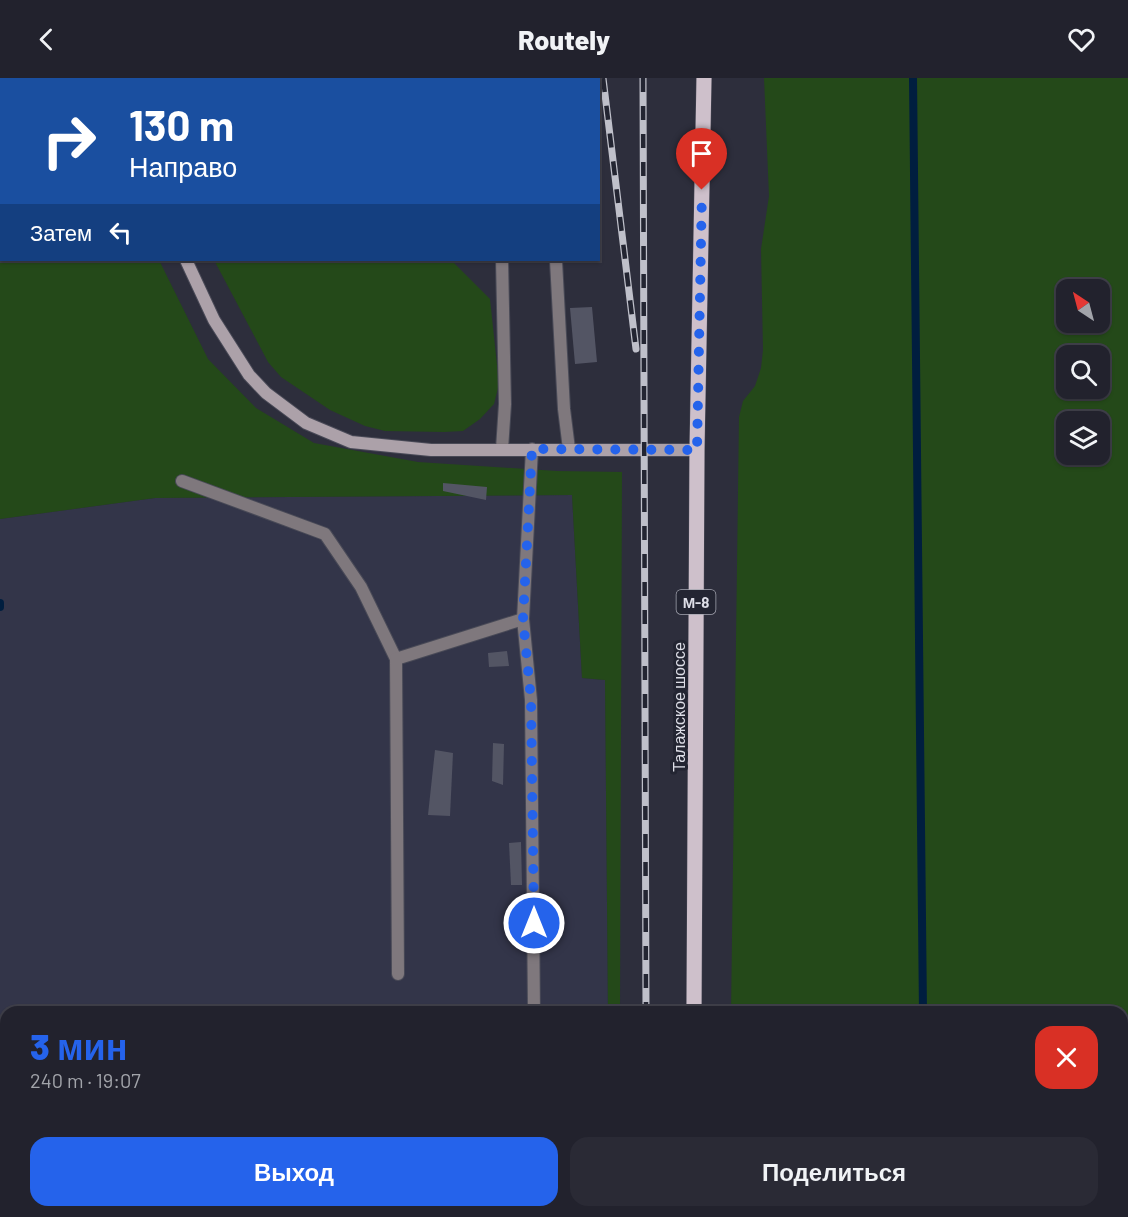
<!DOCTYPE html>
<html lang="ru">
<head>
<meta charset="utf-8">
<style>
	:root { --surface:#22222d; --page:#2a2a35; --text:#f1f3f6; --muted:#a2a4aa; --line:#3f3f49; --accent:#2563eb }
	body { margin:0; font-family:Barlow,sans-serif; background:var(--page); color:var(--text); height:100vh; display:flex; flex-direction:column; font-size:22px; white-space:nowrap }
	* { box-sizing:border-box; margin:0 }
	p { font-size:20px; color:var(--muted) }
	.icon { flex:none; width:33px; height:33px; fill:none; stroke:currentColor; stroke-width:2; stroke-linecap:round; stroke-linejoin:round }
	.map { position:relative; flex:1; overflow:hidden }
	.details { position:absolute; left:0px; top:928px; width:1128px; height:212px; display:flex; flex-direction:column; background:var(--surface); border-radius:18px 18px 0 0; box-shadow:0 2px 4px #0004,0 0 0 2px var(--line) }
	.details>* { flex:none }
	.top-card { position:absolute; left:0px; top:0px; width:600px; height:183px; box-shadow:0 2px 4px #0004,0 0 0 2px var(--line); background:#1a4fa0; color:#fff; overflow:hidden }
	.needle { width:39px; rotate:324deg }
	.tools { position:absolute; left:1056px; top:201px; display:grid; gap:12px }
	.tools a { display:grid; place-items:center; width:54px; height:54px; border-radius:12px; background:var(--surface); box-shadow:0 2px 4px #0004,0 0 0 2px var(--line); font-size:30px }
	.pin { position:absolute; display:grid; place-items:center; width:51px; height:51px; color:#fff; margin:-62px -26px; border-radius:50% 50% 50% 0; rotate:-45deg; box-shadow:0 0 6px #0007 }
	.pin .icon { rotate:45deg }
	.me { position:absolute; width:66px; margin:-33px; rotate:0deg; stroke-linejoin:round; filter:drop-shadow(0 0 4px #0008) }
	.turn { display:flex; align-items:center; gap:21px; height:126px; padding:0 30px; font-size:27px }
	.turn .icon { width:78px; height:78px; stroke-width:2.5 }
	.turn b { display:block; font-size:42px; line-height:51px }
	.then { display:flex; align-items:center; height:57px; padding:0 30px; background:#0003; gap:12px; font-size:22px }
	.round { display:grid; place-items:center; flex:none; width:63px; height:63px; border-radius:18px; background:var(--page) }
	.summary { display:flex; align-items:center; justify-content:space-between; height:102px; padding:0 30px }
	h1 { font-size:36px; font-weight:800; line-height:45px; color:var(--accent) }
	.primary-button { display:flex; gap:12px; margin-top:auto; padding:12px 30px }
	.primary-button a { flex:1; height:69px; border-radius:18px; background:var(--accent); color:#fff; font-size:24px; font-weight:800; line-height:69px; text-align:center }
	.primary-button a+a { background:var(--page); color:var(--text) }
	header { display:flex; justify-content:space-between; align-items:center; height:78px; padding:0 30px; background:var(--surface); font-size:27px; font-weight:800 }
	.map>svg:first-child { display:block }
	.built { fill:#333549 }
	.green { fill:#244919; fill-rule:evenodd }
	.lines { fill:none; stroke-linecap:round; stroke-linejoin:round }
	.stream { stroke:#001e3f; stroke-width:8 }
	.building { fill:#535564 }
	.lane-casing { stroke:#494a57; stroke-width:14 }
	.secondary-casing { stroke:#494a57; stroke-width:14 }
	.primary-casing { stroke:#494a57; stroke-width:16 }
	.lane { stroke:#7f787d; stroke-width:12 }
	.secondary { stroke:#aca1a9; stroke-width:12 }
	.primary { stroke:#cec0cb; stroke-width:15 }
	.rail-casing { stroke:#bfc0ca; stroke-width:7 }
	.rail { stroke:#232532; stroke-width:4.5; stroke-dasharray:14; stroke-linecap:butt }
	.route { stroke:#2563eb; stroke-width:10; stroke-dasharray:0 18 }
	.labels { text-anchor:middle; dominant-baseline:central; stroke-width:6; stroke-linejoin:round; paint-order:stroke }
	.shield { fill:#232532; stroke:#a5a6b1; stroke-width:1.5 }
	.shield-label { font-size:15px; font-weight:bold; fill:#dddee7 }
	.street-label { font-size:16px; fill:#dddee7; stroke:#232532 }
</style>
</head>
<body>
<header><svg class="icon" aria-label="back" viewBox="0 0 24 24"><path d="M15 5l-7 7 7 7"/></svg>Routely<svg class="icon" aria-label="heart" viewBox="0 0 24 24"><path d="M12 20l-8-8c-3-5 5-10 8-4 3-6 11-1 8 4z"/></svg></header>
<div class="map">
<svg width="1128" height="1139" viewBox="0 0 1128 1139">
	<rect width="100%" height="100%" fill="#2d2e3c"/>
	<polygon class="built" points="572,417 582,600 605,602 608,934 6,934 6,1134 605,1134 605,1139 0,1139 0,441 155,420"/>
	<g class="green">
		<polygon points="0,0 70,1 2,2 2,182 159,182 208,281 256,330 314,365 418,384 557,393 622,394 620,934 608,934 605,602 582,600 572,417 155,420 0,441"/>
		<path d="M 764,0 L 1128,0 L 1128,1139 L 729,1139 L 729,1134 L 1122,1134 L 1122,934 L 731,934 L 739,339 L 743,323 L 755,308 L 761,290 L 763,272 L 761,171 L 769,118 ZM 1066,212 L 1100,212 L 1100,244 L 1066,244 ZM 1066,278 L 1100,278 L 1100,310 L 1066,310 ZM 1066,344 L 1100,344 L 1100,376 L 1066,376 Z"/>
		<polygon points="214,182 451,182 490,221 499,306 494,326 480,341 463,353 444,354 385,353 365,348 330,332 281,299 268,284"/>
	</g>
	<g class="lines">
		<g class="stream">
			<polyline points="913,0 923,934"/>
			<polyline points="0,525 0,529"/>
			<polyline points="912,1139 912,1134"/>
		</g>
	</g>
	<g class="building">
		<polygon points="592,229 597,284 575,286 570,230"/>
		<polygon points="443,405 487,409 486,422 443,413"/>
		<polygon points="507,573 509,588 489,589 488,575"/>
		<polygon points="493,665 504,666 503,707 492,703"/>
		<polygon points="435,672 453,675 450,738 428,737"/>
		<polygon points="521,764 522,807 511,807 509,765"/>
	</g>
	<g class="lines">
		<defs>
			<g id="lane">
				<polyline points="482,2 482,0"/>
				<polyline points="502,182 505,326 502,371"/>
				<polyline points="556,183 564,331 569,371"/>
				<polyline points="532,371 523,541 531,622 534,934"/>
				<polyline points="182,403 325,456 361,509 396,581"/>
				<polyline points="398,896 396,581 523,541"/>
				<polyline points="535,1134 535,1139"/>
			</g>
			<g id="secondary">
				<polyline points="102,0 103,2"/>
				<polyline points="186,182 214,242 249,297 266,315 306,345 351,364 431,372 697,372"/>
			</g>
			<g id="primary">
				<polyline points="694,934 697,372 704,0"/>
				<polyline points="692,1139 692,1134"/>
			</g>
		</defs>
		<use href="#lane" class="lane-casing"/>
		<use href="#secondary" class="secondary-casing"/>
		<use href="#primary" class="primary-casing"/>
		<use href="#lane" class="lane"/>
		<use href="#secondary" class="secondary"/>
		<use href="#primary" class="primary"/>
		<defs>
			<g id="rail">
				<polyline points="603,0 636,271"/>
				<polyline points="643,0 646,934"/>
				<polyline points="598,54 598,89"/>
				<polyline points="646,1139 646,1134"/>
			</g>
		</defs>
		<use href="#rail" class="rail-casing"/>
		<use href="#rail" class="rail"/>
	</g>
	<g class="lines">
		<polyline class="route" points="534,845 531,622 523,541 532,371 697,372 702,112"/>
	</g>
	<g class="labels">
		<rect class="shield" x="676.5" y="512" width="39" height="24" rx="4.5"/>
		<g class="shield-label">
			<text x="696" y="524">М-8</text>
		</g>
		<g class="street-label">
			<text transform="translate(678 629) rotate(-90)">Талажское шоссе</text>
		</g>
	</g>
</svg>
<div class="tools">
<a><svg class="needle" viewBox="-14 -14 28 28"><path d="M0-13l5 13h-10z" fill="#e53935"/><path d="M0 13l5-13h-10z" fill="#a2a4aa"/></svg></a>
<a><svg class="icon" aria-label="search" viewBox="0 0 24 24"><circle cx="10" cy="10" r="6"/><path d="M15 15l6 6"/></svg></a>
<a><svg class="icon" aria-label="layers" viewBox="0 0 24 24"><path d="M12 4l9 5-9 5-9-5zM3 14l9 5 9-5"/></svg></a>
</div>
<div class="pin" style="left:702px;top:112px;background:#d93025"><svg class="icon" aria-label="arrive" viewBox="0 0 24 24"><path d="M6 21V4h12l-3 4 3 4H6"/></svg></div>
<svg class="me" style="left:534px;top:845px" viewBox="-20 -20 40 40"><circle r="17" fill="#2563eb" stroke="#fff" stroke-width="3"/><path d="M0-11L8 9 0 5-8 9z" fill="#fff"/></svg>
<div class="top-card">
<div class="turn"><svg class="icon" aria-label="right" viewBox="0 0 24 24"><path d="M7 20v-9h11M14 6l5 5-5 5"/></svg><div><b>130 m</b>Направо</div></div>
<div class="then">Затем<svg class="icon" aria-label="left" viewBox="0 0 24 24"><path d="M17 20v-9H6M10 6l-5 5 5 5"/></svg></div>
</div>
<section class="details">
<div class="summary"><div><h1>3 мин</h1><p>240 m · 19:07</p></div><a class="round" style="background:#d93025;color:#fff"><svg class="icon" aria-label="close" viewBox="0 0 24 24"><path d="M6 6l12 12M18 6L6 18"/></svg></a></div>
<div class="primary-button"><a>Выход</a><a>Поделиться</a></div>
</section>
</div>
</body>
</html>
